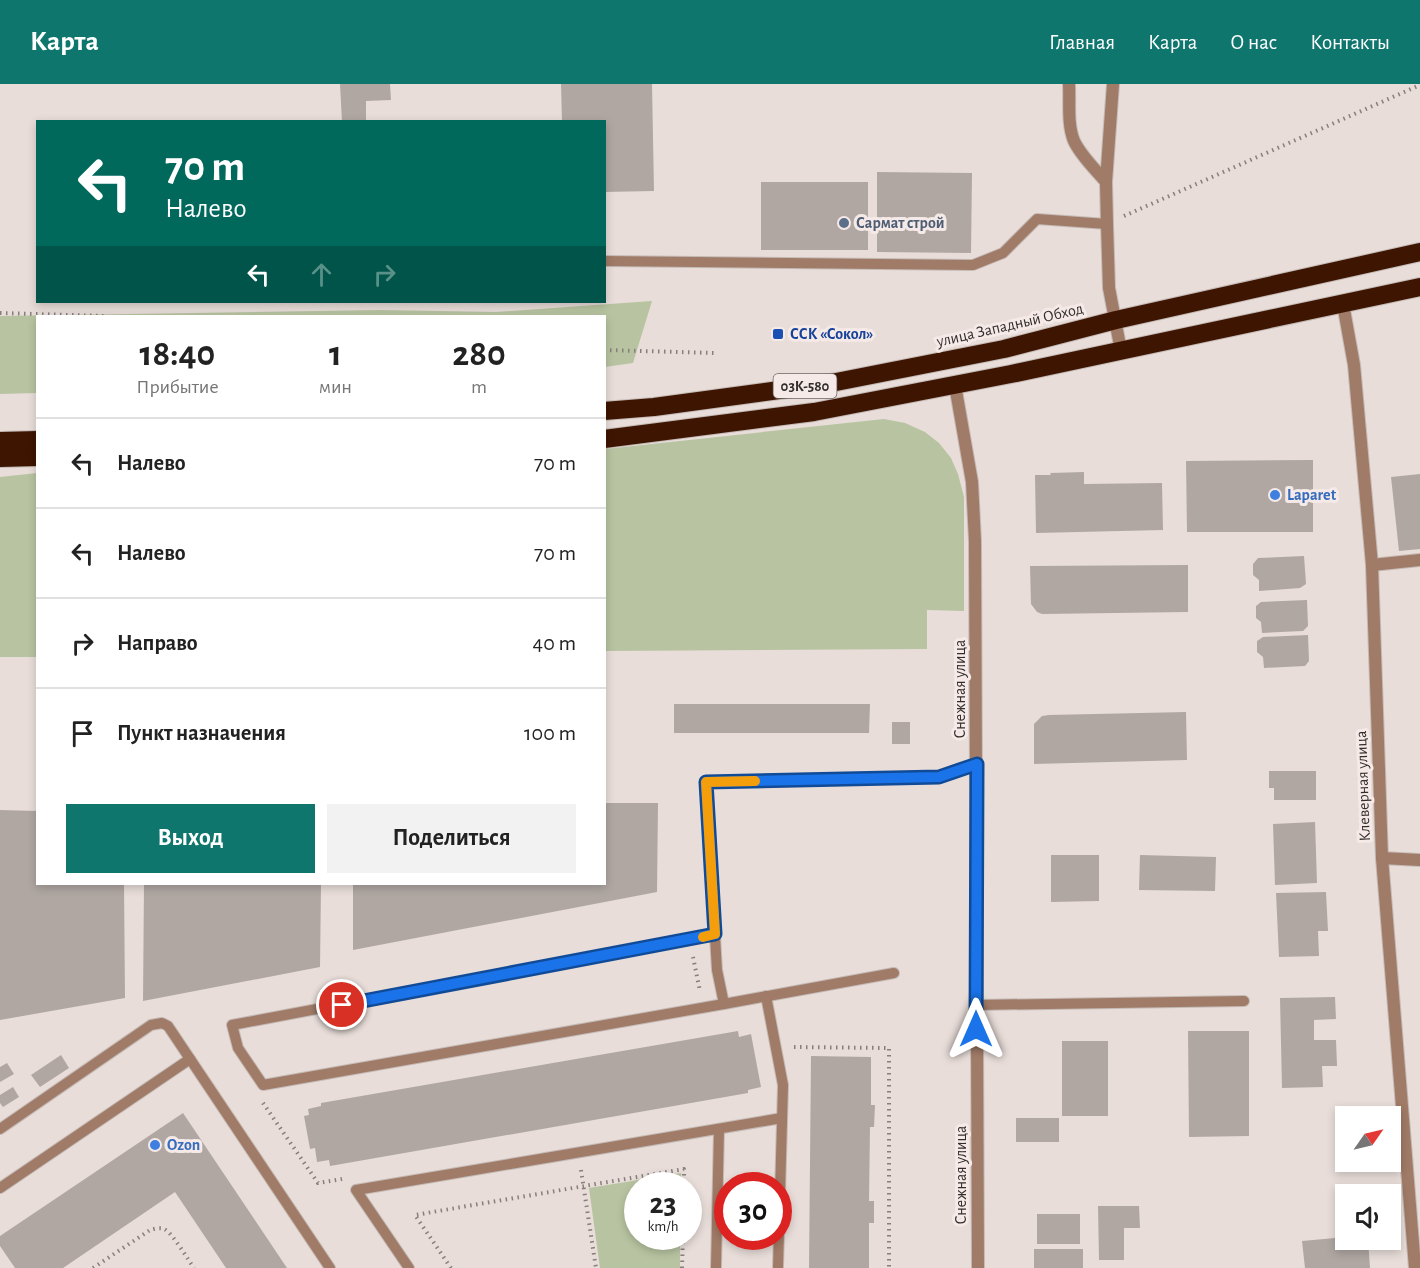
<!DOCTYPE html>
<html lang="ru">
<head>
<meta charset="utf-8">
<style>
	:root { --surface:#fff; --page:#f2f2f2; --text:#222; --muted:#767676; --line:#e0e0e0; --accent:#0f766e }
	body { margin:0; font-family:"Alegreya Sans",sans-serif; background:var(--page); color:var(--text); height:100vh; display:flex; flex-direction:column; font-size:22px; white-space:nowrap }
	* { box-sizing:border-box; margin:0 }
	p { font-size:20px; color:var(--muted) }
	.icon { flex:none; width:33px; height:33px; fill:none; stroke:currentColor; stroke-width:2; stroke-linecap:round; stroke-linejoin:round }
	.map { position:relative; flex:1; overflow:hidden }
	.panel { position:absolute; left:36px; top:231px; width:570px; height:570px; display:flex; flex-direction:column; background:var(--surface); border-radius:0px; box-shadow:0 3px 9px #0003 }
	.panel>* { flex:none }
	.top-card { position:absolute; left:36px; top:36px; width:570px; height:183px; border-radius:0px; box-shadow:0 3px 9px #0003; background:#00695c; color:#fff; overflow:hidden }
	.needle { width:39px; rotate:56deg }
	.fabs { position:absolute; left:1335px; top:1022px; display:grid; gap:12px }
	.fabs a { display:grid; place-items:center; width:66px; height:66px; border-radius:0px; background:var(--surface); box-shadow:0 3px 9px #0003; font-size:30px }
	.speed { position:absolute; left:624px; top:1088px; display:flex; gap:12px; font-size:30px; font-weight:700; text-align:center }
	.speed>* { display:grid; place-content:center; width:78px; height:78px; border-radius:50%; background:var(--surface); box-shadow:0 3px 9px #0003; line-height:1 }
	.speed small { font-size:15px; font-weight:400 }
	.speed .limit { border:9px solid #d22; background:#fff; color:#111 }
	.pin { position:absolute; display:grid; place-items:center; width:51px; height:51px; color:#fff; margin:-26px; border:3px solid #fff; border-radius:50%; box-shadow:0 2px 6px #0007 }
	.me { position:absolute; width:66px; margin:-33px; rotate:0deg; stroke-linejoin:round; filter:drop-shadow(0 0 4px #0008) }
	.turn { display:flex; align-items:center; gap:21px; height:126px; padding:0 30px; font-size:27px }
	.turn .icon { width:78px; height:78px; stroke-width:2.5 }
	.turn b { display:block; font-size:42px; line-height:51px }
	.lanes { display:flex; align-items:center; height:57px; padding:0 30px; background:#0003; justify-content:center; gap:30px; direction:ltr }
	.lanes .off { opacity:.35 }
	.eta { display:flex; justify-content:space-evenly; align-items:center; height:102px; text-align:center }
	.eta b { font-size:36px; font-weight:700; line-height:42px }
	.cta { display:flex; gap:12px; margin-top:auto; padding:12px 30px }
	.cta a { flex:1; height:69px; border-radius:0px; background:var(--accent); color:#fff; font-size:24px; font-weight:700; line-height:69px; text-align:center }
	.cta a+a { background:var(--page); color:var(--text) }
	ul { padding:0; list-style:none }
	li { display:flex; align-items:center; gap:18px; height:90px; padding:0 30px; border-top:2px solid var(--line) }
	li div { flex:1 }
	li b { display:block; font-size:22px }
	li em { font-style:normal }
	header { display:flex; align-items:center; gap:36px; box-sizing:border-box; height:84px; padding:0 30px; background:var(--accent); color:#fff }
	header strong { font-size:28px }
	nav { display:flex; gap:33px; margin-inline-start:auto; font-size:21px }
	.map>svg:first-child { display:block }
	.green { fill:#b8c4a1 }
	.building { fill:#b0a7a3 }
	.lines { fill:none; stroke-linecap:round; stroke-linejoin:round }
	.lane-casing { stroke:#c4bab6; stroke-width:12 }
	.street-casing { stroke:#c4bab6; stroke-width:14 }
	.highway-casing { stroke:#c4bab6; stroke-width:20 }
	.path { stroke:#867f7c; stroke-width:4; stroke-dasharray:1.5 4.5; stroke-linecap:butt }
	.lane { stroke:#a07b67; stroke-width:10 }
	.street { stroke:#a07b67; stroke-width:12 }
	.highway { stroke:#3e1500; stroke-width:18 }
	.route-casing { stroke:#114b97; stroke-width:15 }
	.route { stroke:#1a73e8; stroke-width:10 }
	.slow { stroke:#f59e0b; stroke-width:10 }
	.service-dot { fill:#5c6f8a; stroke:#f5eae7; stroke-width:2 }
	.transit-dot { fill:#1a4fb4; stroke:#f5eae7; stroke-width:2 }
	.shop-dot { fill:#3f7fe0; stroke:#f5eae7; stroke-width:2 }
	.labels { text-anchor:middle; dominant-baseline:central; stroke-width:6; stroke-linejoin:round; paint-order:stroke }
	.shield { fill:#f5eae7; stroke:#6c6664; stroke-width:1.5 }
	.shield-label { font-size:15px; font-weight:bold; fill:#322e2c }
	.service-label { font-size:16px; font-weight:bold; fill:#4e5e75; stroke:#f5eae7; text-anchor:start }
	.street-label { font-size:16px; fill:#322e2c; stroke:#f5eae7 }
	.transit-label { font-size:16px; font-weight:bold; fill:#164399; stroke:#f5eae7; text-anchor:start }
	.shop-label { font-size:16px; font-weight:bold; fill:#366cbe; stroke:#f5eae7; text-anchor:start }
</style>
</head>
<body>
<header>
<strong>Карта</strong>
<nav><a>Главная</a><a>Карта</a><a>О нас</a><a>Контакты</a></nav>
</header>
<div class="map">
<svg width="1420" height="1184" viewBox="0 0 1420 1184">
	<rect width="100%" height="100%" fill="#e8ddd9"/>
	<g class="green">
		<polygon points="652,217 633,279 605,283 604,232 38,232 37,309 0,310 0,232 380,226 496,228"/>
		<polygon points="884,335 905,339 925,348 939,359 951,374 958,390 964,413 964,527 927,526 927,565 605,567 605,365"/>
		<polygon points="37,389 37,573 0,573 0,393"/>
		<polygon points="681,1089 681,1101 638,1101 638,1152 680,1152 680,1184 600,1184 589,1104"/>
	</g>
	<g class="building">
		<polygon points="340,0 390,0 391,16 366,17 366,38 342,38"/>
		<polygon points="561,0 652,0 654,107 604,108 604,38 562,38"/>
		<polygon points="877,88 972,89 971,169 877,168"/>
		<rect x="761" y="98" width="107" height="68"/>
		<polygon points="1313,376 1313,448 1187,448 1186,377"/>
		<polygon points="1084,388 1084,400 1162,399 1163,446 1036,449 1035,391 1051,391 1050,389"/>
		<polygon points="1420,390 1420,465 1399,467 1391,393"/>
		<polygon points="1304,472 1306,500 1300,504 1259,507 1259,496 1253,491 1253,480 1258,474"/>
		<polygon points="1188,481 1188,528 1042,530 1037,528 1031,520 1030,482"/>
		<polygon points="1307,516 1308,542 1303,547 1262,549 1261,538 1256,534 1256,522 1261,518"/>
		<polygon points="1308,551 1309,577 1305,582 1264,584 1263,573 1257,568 1257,557 1263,553"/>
		<polygon points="674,620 870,620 869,649 674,649"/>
		<polygon points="1186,628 1187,676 1034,680 1034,640 1042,632 1049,631"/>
		<rect x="892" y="638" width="18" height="22"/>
		<polygon points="1269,687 1316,687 1316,716 1274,716 1274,704 1269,704"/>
		<polygon points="604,719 658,719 657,808 353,866 353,800 604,800"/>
		<polygon points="0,726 38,727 38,800 124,800 125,914 0,936"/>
		<polygon points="1315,738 1317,799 1275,801 1273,740"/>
		<polygon points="1051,771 1099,771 1099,817 1051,818"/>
		<polygon points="1140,771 1216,773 1215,807 1139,806"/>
		<polygon points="144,800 321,800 320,883 143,917"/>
		<polygon points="1326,808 1328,847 1318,847 1319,872 1279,873 1276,809"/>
		<polygon points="1335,913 1336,935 1314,936 1314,956 1336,956 1337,982 1322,982 1323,1003 1282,1004 1280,914"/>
		<polygon points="738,947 739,953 751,950 761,1003 748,1006 748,1009 330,1082 329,1076 317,1078 315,1064 310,1065 304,1032 309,1031 308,1025 321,1022 321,1019"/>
		<polygon points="1188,947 1249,947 1249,1052 1189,1053"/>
		<rect x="1062" y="957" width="46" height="75"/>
		<polygon points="61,971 69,984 40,1003 31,991"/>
		<polygon points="811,972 871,973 871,1021 875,1021 874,1043 870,1043 869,1117 874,1117 874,1139 869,1139 869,1184 809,1184"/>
		<polygon points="7,979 14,990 0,998 0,983"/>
		<polygon points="13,1003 19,1013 3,1023 0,1019 0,1011"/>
		<polygon points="183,1029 287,1184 226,1184 175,1108 63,1184 15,1184 0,1162 0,1152"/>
		<rect x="1016" y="1034" width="43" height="24"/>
		<polygon points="1098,1122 1139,1122 1140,1144 1124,1144 1124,1176 1099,1176"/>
		<rect x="1037" y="1130" width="43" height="30"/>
		<polygon points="1346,1153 1346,1155 1368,1155 1370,1184 1305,1184 1302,1157"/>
		<rect x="1034" y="1165" width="49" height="19"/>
	</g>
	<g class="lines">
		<defs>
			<g id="lane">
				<polyline points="604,177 973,181 1003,169 1037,135 1107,140"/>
				<polyline points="715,850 232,941 238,964 263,1001 724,920 717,886 706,698 939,693 977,679"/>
				<polyline points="766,912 783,1001 778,1184"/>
				<polyline points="724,920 894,889"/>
				<polyline points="976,921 1244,917"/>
				<polyline points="0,1045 151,941 162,939 168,942 330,1184"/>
				<polyline points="0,1104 190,975"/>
				<polyline points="409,1184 356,1106 782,1034"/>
				<polyline points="716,1184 719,1045"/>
			</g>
			<g id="street">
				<path d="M 1069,0 C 1070,18 1067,40 1074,57 C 1081,72 1095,85 1106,98"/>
				<polyline points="1113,0 1106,98 1107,140 1109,204 1121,267"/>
				<polyline points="1343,220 1354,281 1372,481 1382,774 1415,1184"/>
				<polyline points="955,301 972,398 975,457 978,1184"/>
				<polyline points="1372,481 1420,476"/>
				<polyline points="1382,774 1420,776"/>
			</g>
			<g id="highway">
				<polyline points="604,327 654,323 831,299 1004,265 1116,236 1420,168"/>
				<polyline points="604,355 814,328 1011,290 1420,203"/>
				<polyline points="0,357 38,356"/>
				<polyline points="0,374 38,373"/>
			</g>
		</defs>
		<use href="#lane" class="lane-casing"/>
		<use href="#street" class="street-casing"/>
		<use href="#highway" class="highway-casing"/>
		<g class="path">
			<polyline points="1124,132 1420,1"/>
			<polyline points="0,229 105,232"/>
			<polyline points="604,266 715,269"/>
			<polyline points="693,873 700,907"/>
			<polyline points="794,963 889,964 889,1184"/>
			<polyline points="263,1019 318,1099 342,1095"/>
			<polyline points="581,1086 596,1184"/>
			<path d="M 93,1184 L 150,1146 C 154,1145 160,1143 164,1145 C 172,1148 188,1176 194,1184"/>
			<polyline points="451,1184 415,1131 684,1085 684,1101"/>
			<polyline points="682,1184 683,1152"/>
		</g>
		<use href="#lane" class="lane"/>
		<use href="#street" class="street"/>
		<use href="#highway" class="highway"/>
	</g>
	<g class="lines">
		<defs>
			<polyline id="route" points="342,921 715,850 706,698 939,693 977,680 976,945"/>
		</defs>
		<use href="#route" class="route-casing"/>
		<use href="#route" class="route"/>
		<polyline class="slow" points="703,853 715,850 706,698 755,697"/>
	</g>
	<circle class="service-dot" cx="844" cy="139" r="6"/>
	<rect class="transit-dot" x="772" y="244" width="12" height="12" rx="3"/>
	<g class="shop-dot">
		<circle cx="1275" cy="411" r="6"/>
		<circle cx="155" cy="1061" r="6"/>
	</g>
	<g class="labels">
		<rect class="shield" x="773.5" y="290" width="63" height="24" rx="4.5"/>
		<g class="shield-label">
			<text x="805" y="302">03К-580</text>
		</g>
		<g class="service-label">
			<text x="856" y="139">Сармат строй</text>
		</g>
		<g class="street-label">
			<text transform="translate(1010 241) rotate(-13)">улица Западный Обход</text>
			<text transform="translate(960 605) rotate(-90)">Снежная улица</text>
			<text transform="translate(1363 702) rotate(-92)">Клеверная улица</text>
			<text transform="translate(961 1091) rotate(-90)">Снежная улица</text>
		</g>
		<g class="transit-label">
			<text x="790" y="250">ССК «Сокол»</text>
		</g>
		<g class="shop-label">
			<text x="1287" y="411">Laparet</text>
			<text x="167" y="1061">Ozon</text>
		</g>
	</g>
</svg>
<div class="fabs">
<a><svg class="needle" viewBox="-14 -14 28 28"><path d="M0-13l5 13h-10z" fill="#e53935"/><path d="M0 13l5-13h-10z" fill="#767676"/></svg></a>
<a><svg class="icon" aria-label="sound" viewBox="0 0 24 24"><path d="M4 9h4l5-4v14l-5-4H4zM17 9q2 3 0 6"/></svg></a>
</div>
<div class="speed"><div>23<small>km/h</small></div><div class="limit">30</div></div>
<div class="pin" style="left:342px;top:921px;background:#d93025"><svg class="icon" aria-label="arrive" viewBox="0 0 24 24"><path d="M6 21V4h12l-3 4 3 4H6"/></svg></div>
<svg class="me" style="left:976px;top:945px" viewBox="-20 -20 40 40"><path d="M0-17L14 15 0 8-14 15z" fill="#1a73e8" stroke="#fff" stroke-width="4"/></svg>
<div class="top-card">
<div class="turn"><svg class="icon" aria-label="left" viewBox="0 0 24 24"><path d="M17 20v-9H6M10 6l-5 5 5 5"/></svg><div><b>70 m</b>Налево</div></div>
<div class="lanes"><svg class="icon" aria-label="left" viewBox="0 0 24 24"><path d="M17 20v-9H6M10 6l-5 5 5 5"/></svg><svg class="icon off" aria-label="ahead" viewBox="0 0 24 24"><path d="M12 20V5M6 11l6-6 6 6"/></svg><svg class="icon off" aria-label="right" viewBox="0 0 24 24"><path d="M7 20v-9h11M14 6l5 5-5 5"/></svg></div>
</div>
<section class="panel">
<div class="eta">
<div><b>18:40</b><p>Прибытие</p></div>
<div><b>1</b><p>мин</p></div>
<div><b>280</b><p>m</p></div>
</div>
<ul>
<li><svg class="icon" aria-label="left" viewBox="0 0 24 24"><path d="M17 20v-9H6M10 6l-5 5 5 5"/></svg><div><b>Налево</b></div><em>70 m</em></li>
<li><svg class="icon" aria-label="left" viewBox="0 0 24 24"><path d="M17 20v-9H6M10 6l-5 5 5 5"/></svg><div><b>Налево</b></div><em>70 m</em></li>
<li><svg class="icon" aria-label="right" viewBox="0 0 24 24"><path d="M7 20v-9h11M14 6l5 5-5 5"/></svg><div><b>Направо</b></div><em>40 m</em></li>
<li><svg class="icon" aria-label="arrive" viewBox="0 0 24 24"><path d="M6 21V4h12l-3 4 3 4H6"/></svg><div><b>Пункт назначения</b></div><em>100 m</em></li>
</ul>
<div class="cta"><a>Выход</a><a>Поделиться</a></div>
</section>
</div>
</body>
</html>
